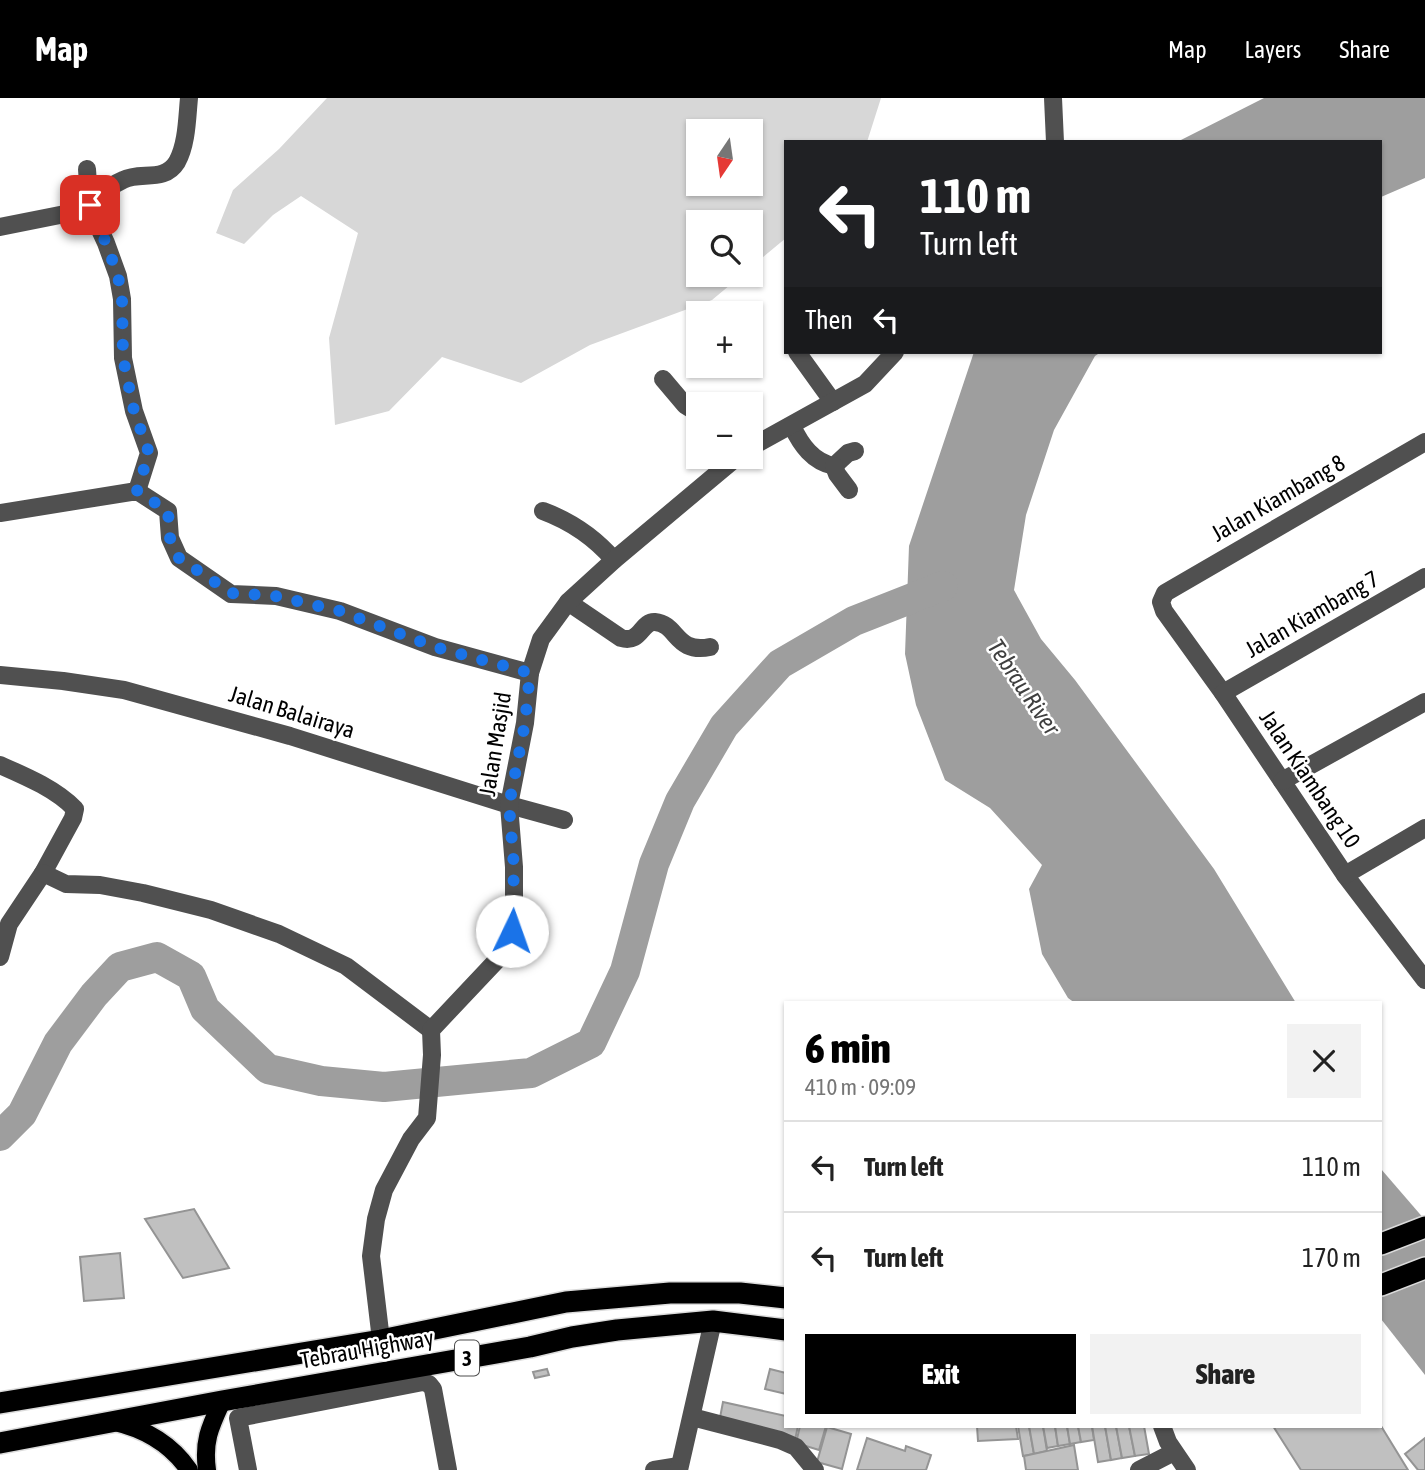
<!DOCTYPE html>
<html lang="en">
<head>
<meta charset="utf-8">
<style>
	:root { --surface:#fff; --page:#f2f2f2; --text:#222; --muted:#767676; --line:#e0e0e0; --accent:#000 }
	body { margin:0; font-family:"Asap Condensed",sans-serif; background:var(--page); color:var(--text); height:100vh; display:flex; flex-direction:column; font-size:26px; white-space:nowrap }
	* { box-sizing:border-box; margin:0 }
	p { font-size:23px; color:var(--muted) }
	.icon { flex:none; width:38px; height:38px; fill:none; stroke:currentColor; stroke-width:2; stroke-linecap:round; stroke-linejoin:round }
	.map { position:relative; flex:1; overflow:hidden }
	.drawer { position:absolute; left:784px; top:903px; width:598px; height:427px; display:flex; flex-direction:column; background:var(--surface); border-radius:0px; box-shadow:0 2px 5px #0004 }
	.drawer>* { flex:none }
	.top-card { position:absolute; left:784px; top:42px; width:598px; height:214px; border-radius:0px; box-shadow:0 2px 5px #0004; background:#202124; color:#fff; overflow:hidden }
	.needle { width:46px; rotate:193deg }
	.fabs { position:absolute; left:686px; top:21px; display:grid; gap:14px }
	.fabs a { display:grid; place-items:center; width:77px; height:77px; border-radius:0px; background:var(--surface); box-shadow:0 2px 5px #0004; font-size:35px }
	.pin { position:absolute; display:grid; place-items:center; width:60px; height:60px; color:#fff; margin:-30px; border-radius:14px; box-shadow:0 4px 10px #0006 }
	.me { position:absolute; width:77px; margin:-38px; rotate:3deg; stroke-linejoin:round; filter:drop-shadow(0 0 5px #0008) }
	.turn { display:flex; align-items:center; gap:24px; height:147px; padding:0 21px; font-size:32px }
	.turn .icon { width:91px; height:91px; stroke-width:2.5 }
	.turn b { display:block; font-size:49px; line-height:60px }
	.then { display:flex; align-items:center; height:66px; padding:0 21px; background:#0003; gap:14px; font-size:26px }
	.round { display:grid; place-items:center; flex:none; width:74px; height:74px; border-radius:0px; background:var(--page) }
	.head { display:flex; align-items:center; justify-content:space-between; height:119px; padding:0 21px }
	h1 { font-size:42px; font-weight:800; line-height:52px; color:var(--accent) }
	.cta { display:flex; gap:14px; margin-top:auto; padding:14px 21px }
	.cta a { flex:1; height:80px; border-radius:0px; background:var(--accent); color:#fff; font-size:28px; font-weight:800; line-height:80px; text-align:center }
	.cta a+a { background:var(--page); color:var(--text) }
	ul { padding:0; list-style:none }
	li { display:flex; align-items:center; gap:21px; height:91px; padding:0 21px; border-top:2px solid var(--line) }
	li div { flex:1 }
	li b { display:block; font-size:26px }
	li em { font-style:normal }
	header { display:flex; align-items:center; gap:42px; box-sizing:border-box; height:98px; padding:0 35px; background:var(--accent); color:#fff }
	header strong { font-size:33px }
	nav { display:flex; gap:38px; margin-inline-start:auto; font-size:24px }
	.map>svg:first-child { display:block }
	.green { fill:#d7d7d7; fill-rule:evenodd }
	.water { fill:#9e9e9e }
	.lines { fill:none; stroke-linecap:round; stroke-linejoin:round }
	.river { stroke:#9e9e9e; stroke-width:30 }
	.building { fill:#c0c0c0; stroke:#949494; stroke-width:2 }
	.major-casing { stroke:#dbdbdb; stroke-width:21 }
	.highway-casing { stroke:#dbdbdb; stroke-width:24 }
	.minor { stroke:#505050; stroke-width:18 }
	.major { stroke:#000; stroke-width:18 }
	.highway { stroke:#000; stroke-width:21 }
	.route { stroke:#1a73e8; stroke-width:12; stroke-dasharray:0 21.6 }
	.labels { text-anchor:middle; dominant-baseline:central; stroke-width:5; stroke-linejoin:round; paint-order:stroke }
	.shield { fill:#fff; stroke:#4c4c4c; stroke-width:2 }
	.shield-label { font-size:21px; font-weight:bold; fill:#000 }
	.street-label { font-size:23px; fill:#000; stroke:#fff }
	.water-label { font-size:24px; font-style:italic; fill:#3f3f3f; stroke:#fff }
</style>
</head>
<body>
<header>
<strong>Map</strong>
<nav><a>Map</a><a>Layers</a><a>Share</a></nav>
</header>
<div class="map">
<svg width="1425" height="1372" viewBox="0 0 1425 1372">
	<rect width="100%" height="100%" fill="#fff"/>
	<path class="green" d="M 327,0 L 881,0 L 867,44 L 786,44 L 786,140 L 751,169 L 751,124 L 698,124 L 698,177 L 742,177 L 712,202 L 590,247 L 521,285 L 442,259 L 389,313 L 335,327 L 329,240 L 358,135 L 301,98 L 273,117 L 244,146 L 216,135 L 233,92 L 279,51 ZM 698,33 L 751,33 L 751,86 L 698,86 Z"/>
	<g class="water">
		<polygon points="1264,0 1425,0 1425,80 1381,99 1381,44 1177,44"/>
		<polygon points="974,254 1101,254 1095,258 1054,332 1026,417 1014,492 1041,541 1075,582 1214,771 1296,905 1075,905 1068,900 1042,856 1029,791 1042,767 990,710 945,682 916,607 905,556 909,448"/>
		<polygon points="1381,1071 1425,1122 1425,1277 1381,1221"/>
	</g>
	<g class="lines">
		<polyline class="river" points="0,1038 22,1016 58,945 94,897 120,869 157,859 191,878 205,911 268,971 321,983 384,989 531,975 591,945 625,873 654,766 680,703 724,628 780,566 854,523 943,488"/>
	</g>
	<g class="building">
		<polygon points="194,1111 229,1170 183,1180 145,1121"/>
		<polygon points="120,1155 124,1200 84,1203 80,1159"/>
		<polygon points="547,1271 549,1277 535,1280 533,1274"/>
		<polygon points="770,1271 786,1275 786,1296 765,1291"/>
		<polygon points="723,1304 786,1318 786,1328 798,1328 795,1342 719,1325"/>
		<polygon points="800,1328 826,1328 819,1352 796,1345"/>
		<polygon points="977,1328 1016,1328 1018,1341 978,1343"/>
		<polygon points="1018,1328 1029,1328 1034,1356 1023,1358"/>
		<polygon points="1029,1328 1043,1328 1047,1353 1034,1356"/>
		<polygon points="1043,1328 1055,1328 1058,1348 1047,1350"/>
		<polygon points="1055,1328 1067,1328 1070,1346 1058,1348"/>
		<polygon points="1067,1328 1078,1328 1081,1344 1070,1346"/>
		<polygon points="1078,1328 1092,1328 1094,1342 1081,1344"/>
		<polygon points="1092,1328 1105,1328 1111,1362 1098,1364"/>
		<polygon points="1105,1328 1116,1328 1122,1360 1111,1362"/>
		<polygon points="1116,1328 1129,1328 1135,1358 1122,1360"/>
		<polygon points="1129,1328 1144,1328 1149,1356 1135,1358"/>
		<polygon points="1273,1328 1381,1328 1408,1372 1301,1372"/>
		<polygon points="827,1329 851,1336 842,1371 817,1364"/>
		<polygon points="867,1340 905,1353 906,1348 931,1357 926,1372 857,1372"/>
		<polygon points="1425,1340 1425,1372 1418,1372 1405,1356"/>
		<polygon points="1074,1347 1078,1372 1026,1372 1024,1358"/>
	</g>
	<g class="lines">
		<defs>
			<g id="major">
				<path d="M 115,1324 C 145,1331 171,1346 189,1372"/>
				<path d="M 207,1372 C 203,1343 210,1329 222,1303"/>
			</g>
			<g id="highway">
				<polyline points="1381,1146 1425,1129"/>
				<polyline points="1381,1187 1425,1170"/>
				<polyline points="0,1305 381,1242 566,1204 670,1195 740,1195 786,1200"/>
				<polyline points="0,1345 222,1303 530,1249 572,1239 617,1232 713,1223 786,1232"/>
			</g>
		</defs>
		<use href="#major" class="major-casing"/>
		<use href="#highway" class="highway-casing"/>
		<g class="minor">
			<polyline points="1053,0 1055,44"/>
			<polyline points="87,71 88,86 94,102"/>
			<polyline points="0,129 85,112"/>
			<polyline points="797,254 833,304"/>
			<polyline points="663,281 685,307 698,315"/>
			<path d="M 792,328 C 801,347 813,364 834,368 L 848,355 L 855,353"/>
			<polyline points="1425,344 1165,495 1161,504 1164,513 1223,595 1345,777 1425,882"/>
			<polyline points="751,349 865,286 895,254"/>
			<polyline points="834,368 837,376 849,392"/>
			<path d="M 137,393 L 149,355 L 134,313 L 123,260 L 122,201 L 118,178 L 106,145 L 95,121 L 85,112 C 96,100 107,89 123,82 C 141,73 164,85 177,64 C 187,46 187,20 189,0"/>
			<path d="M 543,413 C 570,423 595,440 614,462"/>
			<polyline points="0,415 137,393 168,413 170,440 179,460 231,496 276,498 340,513 435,549 530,575"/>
			<path d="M 568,504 L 621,540 C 641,546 641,523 655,524 C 678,526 675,556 710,549"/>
			<polyline points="0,577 63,583 124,592 290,638 509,707 564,722"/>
			<polyline points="1223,595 1425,479"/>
			<path d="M 0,667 C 25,678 56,691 75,711 L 73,720 L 43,775 L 9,826 L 0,859"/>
			<polyline points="1282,683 1425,604"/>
			<polyline points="43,775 66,786 100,787 143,795 211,812 279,836 346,868 431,932"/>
			<polyline points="1345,777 1425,730"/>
			<polyline points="381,1242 371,1158 376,1121 384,1092 411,1041 427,1020 432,957 431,932 497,862 508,845 512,833 514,820 514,769 509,707 525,625 530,575 541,541 568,504 614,462 737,359"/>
			<polyline points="692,1319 780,1342 796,1349 815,1372"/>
			<polyline points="1162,1328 1168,1344 1187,1372"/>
			<polyline points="248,1372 238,1320 423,1284 429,1286 433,1291 448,1372"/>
			<polyline points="654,1372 679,1368"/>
			<polyline points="679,1372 713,1223"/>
			<polyline points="1139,1372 1174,1354"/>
		</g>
		<use href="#major" class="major"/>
		<use href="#highway" class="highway"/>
	</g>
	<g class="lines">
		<polyline class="route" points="90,107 85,112 95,121 106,145 118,178 122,201 123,260 134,313 149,355 137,393 168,413 170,440 179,460 231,495 275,498 340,513 435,549 530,575 525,625 509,707 514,769 512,833"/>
	</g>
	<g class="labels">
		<rect class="shield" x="455" y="1242.5" width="24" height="35" rx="5"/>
		<g class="shield-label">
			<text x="467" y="1260">3</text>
		</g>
		<g class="street-label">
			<text transform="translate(1278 400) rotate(-30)">Jalan Kiambang 8</text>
			<text transform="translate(1312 516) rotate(-30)">Jalan Kiambang 7</text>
			<text transform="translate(292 614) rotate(17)">Jalan Balairaya</text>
			<text transform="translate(495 646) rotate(-81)">Jalan Masjid</text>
			<text transform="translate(1310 681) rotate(56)">Jalan Kiambang 10</text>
			<text transform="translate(367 1251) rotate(-10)">Tebrau Highway</text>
		</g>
		<g class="water-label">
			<text transform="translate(1024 589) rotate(56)">Tebrau River</text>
		</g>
	</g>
</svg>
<div class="fabs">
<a><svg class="needle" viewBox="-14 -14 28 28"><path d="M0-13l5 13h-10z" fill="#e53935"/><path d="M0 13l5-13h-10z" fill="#767676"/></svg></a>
<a><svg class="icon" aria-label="search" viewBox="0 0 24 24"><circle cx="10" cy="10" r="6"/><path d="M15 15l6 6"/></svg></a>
<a>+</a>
<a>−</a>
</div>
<div class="pin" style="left:90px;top:107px;background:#d93025"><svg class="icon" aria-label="arrive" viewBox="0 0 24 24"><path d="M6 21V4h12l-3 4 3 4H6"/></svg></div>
<svg class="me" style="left:512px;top:833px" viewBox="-20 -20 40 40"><circle r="19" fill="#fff"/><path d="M0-13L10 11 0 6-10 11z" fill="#1a73e8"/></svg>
<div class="top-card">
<div class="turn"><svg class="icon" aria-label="left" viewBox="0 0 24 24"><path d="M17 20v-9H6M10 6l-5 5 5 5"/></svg><div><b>110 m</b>Turn left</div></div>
<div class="then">Then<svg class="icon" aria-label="left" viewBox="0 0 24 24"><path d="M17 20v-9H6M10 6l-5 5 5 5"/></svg></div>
</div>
<section class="drawer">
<div class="head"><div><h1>6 min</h1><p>410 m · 09:09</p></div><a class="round"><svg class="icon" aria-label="close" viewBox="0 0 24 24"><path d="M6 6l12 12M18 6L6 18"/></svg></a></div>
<ul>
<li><svg class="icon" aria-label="left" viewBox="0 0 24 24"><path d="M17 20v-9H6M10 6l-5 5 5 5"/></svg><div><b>Turn left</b></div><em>110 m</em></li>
<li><svg class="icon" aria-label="left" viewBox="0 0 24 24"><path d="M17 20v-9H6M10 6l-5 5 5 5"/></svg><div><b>Turn left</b></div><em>170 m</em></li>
</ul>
<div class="cta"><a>Exit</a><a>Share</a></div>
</section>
</div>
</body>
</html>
